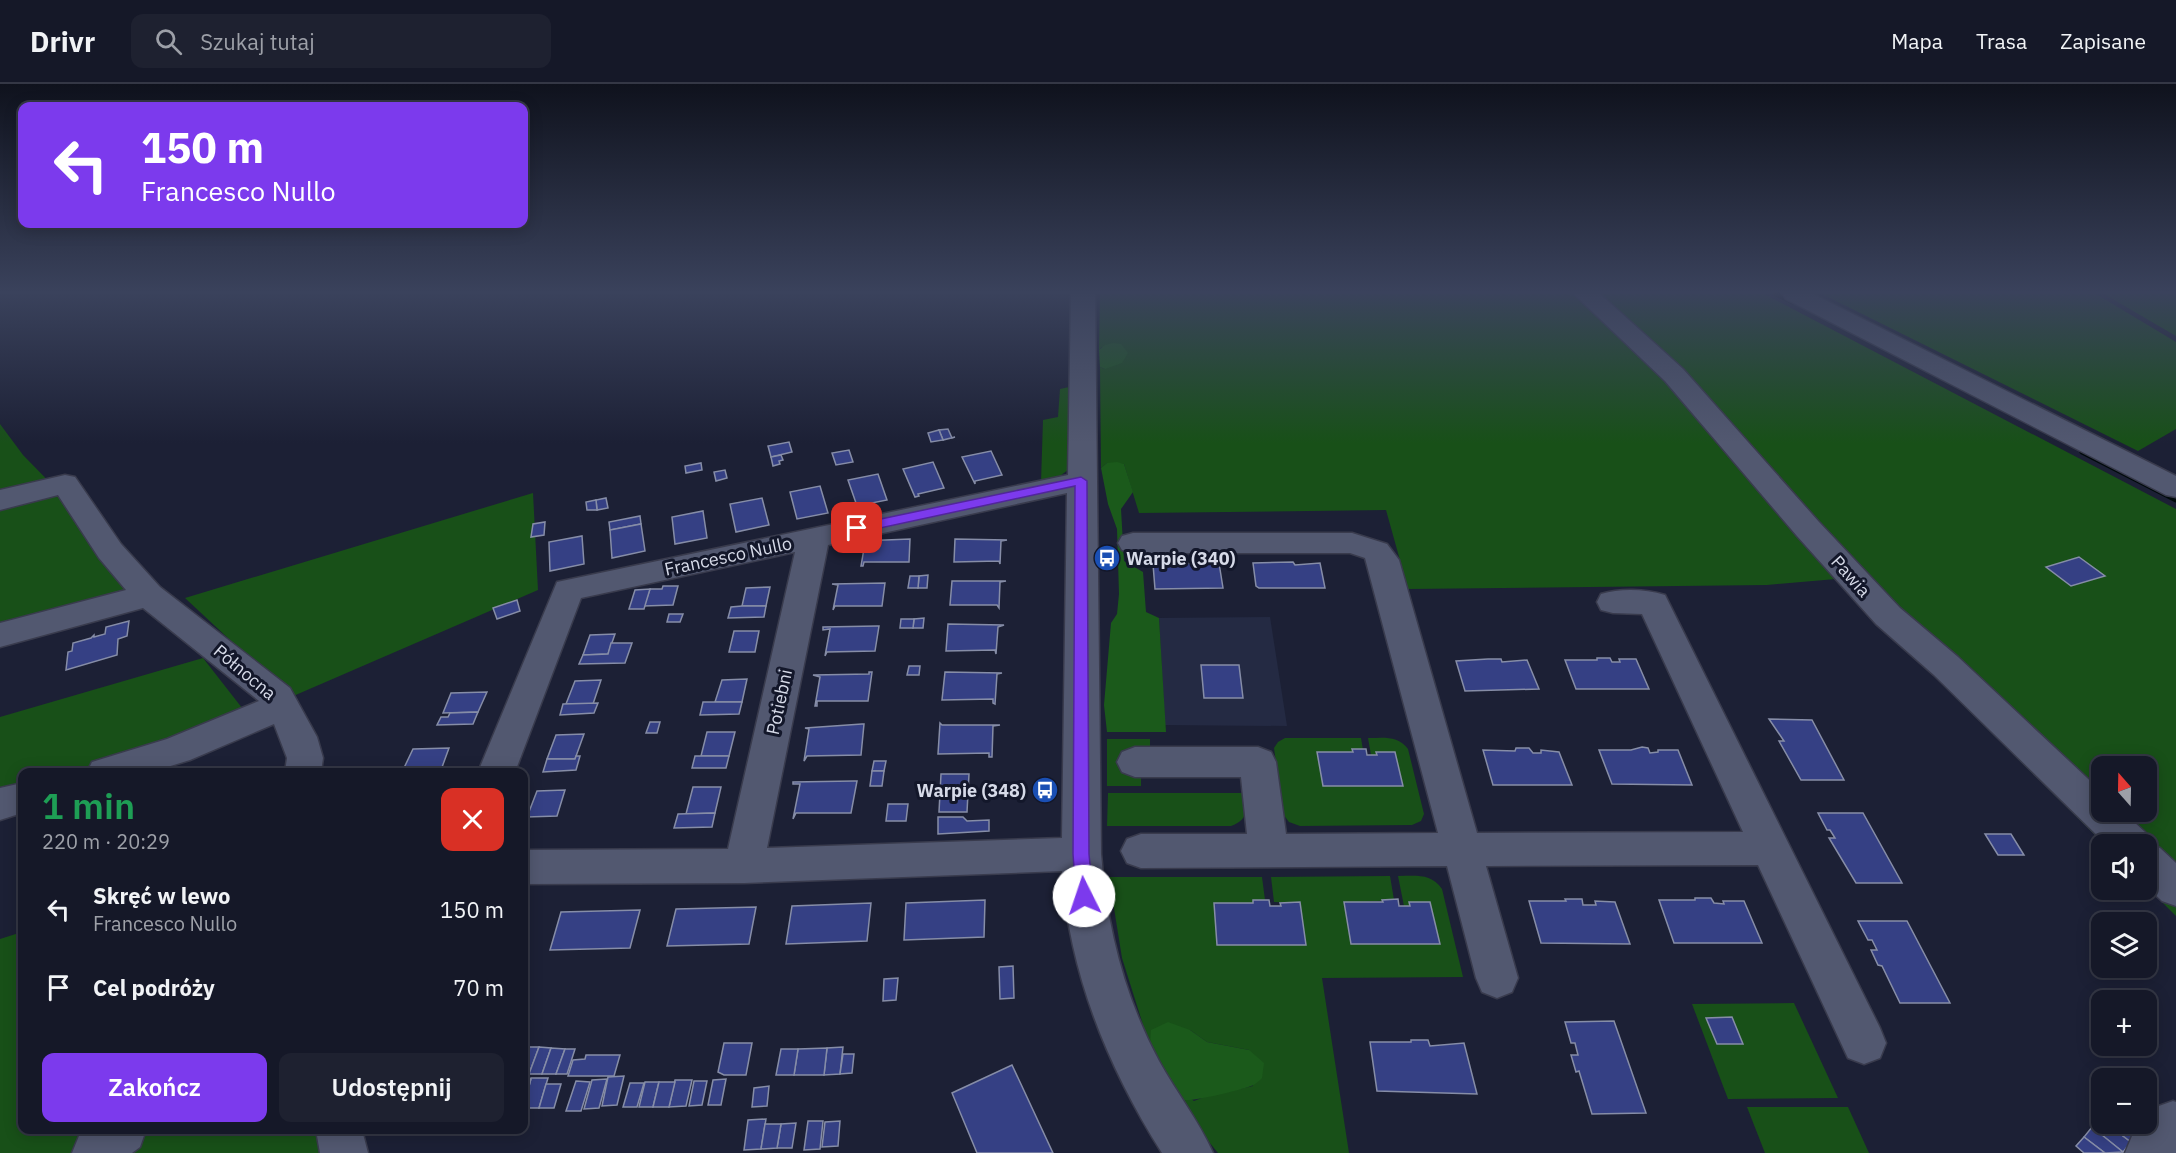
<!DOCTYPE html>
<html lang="pl">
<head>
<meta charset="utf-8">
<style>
	:root { --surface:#151828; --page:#1e2130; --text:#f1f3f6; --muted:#9da0a8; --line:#343745; --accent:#7c3aed }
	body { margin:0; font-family:"IBM Plex Sans",sans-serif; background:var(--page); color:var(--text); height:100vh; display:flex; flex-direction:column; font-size:22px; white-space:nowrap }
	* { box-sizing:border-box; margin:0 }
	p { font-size:20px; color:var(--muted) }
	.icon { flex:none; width:33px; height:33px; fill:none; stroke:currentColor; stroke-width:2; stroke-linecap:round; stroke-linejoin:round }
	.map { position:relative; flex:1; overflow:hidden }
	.sheet { position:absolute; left:18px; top:684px; width:510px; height:366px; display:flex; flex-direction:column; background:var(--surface); border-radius:12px; box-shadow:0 3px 15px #0003,0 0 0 2px var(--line) }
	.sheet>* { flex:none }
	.hud { position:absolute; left:18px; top:18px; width:510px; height:126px; border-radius:12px; box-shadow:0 3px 15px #0003,0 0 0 2px var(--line); background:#7c3aed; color:#fff; overflow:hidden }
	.needle { width:39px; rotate:340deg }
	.controls { position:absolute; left:2091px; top:672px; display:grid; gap:12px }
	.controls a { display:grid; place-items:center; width:66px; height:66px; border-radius:12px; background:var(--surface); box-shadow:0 3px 15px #0003,0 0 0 2px var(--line); font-size:30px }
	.pin { position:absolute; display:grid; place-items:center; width:51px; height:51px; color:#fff; margin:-26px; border-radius:12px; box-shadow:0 3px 9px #0006 }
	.me { position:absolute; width:66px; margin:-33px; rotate:356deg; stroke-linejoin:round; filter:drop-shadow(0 0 4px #0008) }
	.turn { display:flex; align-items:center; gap:21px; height:126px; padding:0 24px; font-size:27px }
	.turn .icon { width:78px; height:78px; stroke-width:2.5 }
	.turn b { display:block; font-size:42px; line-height:51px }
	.round { display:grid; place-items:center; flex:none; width:63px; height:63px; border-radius:12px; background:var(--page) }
	.overview { display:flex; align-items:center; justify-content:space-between; height:102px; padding:0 24px }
	h1 { font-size:36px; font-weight:600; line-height:45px; color:#1e9e55 }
	.cta { display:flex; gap:12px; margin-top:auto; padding:12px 24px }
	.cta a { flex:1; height:69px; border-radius:12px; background:var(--accent); color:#fff; font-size:24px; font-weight:600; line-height:69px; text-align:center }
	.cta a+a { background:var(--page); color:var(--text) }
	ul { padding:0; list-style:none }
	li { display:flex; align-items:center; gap:18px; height:78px; padding:0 24px }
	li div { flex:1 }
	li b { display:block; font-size:22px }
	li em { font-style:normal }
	header { display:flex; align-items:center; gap:36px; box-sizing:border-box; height:84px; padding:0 30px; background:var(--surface); border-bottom:2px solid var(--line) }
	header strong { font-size:28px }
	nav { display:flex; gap:33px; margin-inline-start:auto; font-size:21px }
	.search { width:420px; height:54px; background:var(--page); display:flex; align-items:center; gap:15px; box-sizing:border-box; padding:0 21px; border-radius:12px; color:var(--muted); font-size:22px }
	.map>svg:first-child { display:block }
	.built { fill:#242a43 }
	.green { fill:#185018; fill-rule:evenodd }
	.forest { fill:#1b5a1b }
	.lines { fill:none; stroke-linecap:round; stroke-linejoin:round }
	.stream { stroke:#000a0b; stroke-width:5 }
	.building { fill:#354084; stroke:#868da7; stroke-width:1.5 }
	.minor-casing { stroke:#393b4d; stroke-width:3 }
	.minor { fill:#525870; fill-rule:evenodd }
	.route { fill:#7c3aed; stroke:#51269a; stroke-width:1.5 }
	.labels { text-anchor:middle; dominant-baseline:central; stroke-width:6; stroke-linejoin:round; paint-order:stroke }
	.street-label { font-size:18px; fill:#d6dae8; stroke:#13172a }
	.poi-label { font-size:18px; font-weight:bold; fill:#d6dae8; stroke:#13172a; text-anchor:start }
</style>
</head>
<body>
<header>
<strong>Drivr</strong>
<div class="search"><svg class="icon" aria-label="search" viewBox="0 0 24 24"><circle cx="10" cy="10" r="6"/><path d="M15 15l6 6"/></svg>Szukaj tutaj</div>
<nav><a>Mapa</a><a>Trasa</a><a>Zapisane</a></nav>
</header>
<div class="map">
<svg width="2176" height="1069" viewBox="0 0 2176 1069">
	<rect width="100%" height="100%" fill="#1c2035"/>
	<polygon class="built" points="1270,533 1287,642 1165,641 1159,534"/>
	<g class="green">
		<path d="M 1100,210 L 1764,210 L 2176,425 L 2176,832 L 2147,803 L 2146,760 L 2104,760 L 1836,495 L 1767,501 L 1408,505 L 1386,426 L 1139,429 L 1124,380 L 1107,379 L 1101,384 L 1100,283 L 1105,285 L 1102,263 L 1099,266 ZM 2102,682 L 2146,682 L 2146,728 L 2102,728 Z"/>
		<polygon points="1822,210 2096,210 2176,258 2176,345 2138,367"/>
		<polygon points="2104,210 2176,210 2176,252"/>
		<polygon points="1069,303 1069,385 1060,392 1041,398 1043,336 1058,333 1060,305"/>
		<polygon points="0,340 23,371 64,413 137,509 0,546"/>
		<polygon points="533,409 538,506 291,613 185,514"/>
		<polygon points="203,574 246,629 215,644 70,688 22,688 22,703 0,710 0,633"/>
		<path d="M 1285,654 L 1361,654 L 1363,666 L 1353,665 L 1353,668 L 1318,668 L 1403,701 L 1395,668 L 1377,668 L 1377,671 L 1371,671 L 1368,654 C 1383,654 1398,651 1408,665 L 1424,730 L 1421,737 L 1412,741 L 1300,742 L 1289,738 L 1283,730 L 1274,664 L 1278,658 Z"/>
		<polygon points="1107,655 1150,655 1150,669 1141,687 1141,702 1107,702"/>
		<path d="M 1108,709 L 1243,709 C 1245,726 1250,735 1231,742 L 1107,742 Z"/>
		<path d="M 1390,792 L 1394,816 L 1344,819 L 1351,860 L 1440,860 L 1430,818 L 1410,818 L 1410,822 L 1404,822 L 1398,792 C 1416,792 1431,789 1442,805 L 1463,893 L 1322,894 L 1349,1069 L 1218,1069 L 1187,1031 L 1173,1002 L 1194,1017 L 1207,1012 L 1253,1002 L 1249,966 L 1207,958 L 1190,946 L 1150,963 L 1122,874 L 1109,793 L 1262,793 L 1265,816 L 1253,816 L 1253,819 L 1214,819 L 1217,861 L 1306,861 L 1300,819 L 1274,818 L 1271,793 Z"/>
		<polygon points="22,848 22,1046 326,1046 331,1069 0,1069 0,855"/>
		<polygon points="1794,919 1838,1014 1728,1015 1692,920"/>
		<polygon points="1747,1023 1848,1023 1869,1069 1765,1069"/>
	</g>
	<g class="forest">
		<polygon points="1113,259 1121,260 1128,269 1122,279 1105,285 1100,283 1099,266 1105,261"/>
		<polygon points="1117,378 1124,380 1133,408 1121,425 1124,477 1143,488 1146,528 1159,534 1166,648 1107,648 1104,621 1111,539 1117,530 1119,510 1117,445 1108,420 1101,384 1107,379"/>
		<path d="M 1168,938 L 1190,946 L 1207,958 L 1249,966 L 1264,979 L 1262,994 C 1259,997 1255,1001 1251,1002 C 1237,1007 1196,1017 1184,1016 L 1173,1002 L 1150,963 L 1151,946 Z"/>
	</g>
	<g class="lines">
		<g class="stream">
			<polyline points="1776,210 1793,218"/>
			<polyline points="2082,368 2176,416"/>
		</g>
	</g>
	<g class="building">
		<polygon points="948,345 952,354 955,353 943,356 939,346"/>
		<polygon points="939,346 943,356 931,358 928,349"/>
		<polygon points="789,358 792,368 771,373 768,362"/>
		<polygon points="849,366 853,378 836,381 832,369"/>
		<polygon points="991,367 1002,391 975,397 975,400 962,373"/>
		<polygon points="781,371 783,376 779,377 780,380 773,382 771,373"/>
		<polygon points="933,378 944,404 918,410 919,412 915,413 903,385"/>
		<polygon points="701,379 702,386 686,389 685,382"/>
		<polygon points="725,386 727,394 716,397 714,388"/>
		<polygon points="878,390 887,416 857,422 848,396"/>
		<polygon points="820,402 828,429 797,435 790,408"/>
		<polygon points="606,414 608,424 597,426 596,416"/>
		<polygon points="762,414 769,441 736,448 730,420"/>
		<polygon points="596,416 597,426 587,426 586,418"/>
		<polygon points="703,427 707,454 675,460 672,433"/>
		<polygon points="640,432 641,440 610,446 609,438"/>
		<polygon points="545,438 544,451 531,453 533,440"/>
		<polygon points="641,440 645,467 612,474 610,446"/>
		<polygon points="582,452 584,480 550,487 549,458"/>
		<polygon points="910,455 909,478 864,478 863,482 861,482 865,459 860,457"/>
		<polygon points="955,455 1007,456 1001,457 1000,480 999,477 954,478"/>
		<polygon points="2079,473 2105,492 2071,502 2046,483"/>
		<polygon points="1293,478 1295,481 1320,479 1325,504 1259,504 1256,502 1253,479"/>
		<polygon points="1219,479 1223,504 1155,505 1153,480"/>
		<polygon points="928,491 927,504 918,504 919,492"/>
		<polygon points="910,492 919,492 918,504 908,504"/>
		<polygon points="952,497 1006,497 1000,498 999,524 997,521 950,521"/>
		<polygon points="885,499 882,522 835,522 833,526 838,501 832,500"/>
		<polygon points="663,502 678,502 673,521 644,522 650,505 662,505"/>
		<polygon points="770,503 766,522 742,522 746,504"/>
		<polygon points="650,505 644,525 629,525 635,506"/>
		<polygon points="517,516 520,527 497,535 493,524"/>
		<polygon points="742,522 766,522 764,533 728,534 731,523"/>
		<polygon points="669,530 683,530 680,538 667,538"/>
		<polygon points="924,534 923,544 913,544 914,535"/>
		<polygon points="901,535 914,535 913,544 900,544"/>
		<polygon points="129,537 127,552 118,555 117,571 66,586 68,568 72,567 73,559 91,554 94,551 94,553 105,550 106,543"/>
		<polygon points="948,540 1004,541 998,543 996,570 995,566 946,567"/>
		<polygon points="877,542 879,542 875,567 827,568 825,572 830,545 823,546 823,543"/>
		<polygon points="734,547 759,547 755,568 729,568"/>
		<polygon points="615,550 608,570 583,571 590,551"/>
		<polygon points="611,559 632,559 625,579 579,580 583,571 608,570"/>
		<polygon points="1597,574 1610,574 1612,578 1620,578 1619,575 1636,575 1649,605 1576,605 1565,576 1597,576"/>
		<polygon points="1488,575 1501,575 1502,578 1527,576 1539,605 1465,607 1456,577"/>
		<polygon points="1201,581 1239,581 1243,614 1204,614"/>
		<polygon points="909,582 920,582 919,591 907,591"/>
		<polygon points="869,588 872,588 868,617 817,617 817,622 815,622 820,593 813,591 869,590"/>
		<polygon points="945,588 1002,589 997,590 995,620 993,619 993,615 942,616"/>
		<polygon points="747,595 742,618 715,618 722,596"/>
		<polygon points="601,596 593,620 566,620 575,597"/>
		<polygon points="487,608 478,628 443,629 451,609"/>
		<polygon points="703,618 742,618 739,630 700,631"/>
		<polygon points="598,619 594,629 560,631 563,620"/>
		<polygon points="478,628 473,640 437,641 441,633 448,633 450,629"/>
		<polygon points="1769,635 1812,636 1844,696 1801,696 1779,657 1784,657"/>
		<polygon points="650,638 660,638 657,649 646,649"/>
		<polygon points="940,639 942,641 1000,641 993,642 992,673 989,673 989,669 938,670"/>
		<polygon points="862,640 864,640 861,671 807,672 804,677 809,645 805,644"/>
		<polygon points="707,648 735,648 729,672 701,672"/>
		<polygon points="584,650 575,675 547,675 556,651"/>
		<polygon points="1642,663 1648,664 1650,669 1658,668 1658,666 1678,666 1692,701 1612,700 1599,666 1631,666"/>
		<polygon points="449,664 441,686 403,686 413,665"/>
		<polygon points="1516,664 1529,664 1533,669 1541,669 1541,666 1559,668 1572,701 1493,701 1483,666 1515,667"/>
		<polygon points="1352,665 1366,665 1367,671 1377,671 1376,668 1395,668 1403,702 1323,702 1317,668 1353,668"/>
		<polygon points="576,672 580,672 576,686 543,688 547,675 575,675"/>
		<polygon points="695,672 729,672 726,684 692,684"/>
		<polygon points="874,677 886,677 884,687 872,687"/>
		<polygon points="403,686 441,686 439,688 402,688"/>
		<polygon points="872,687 884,687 882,702 870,702"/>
		<polygon points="941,690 969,690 967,728 939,728"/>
		<polygon points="854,697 857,697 851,729 796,729 793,735 800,700 793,700 793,698"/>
		<polygon points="693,703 721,703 715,729 686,730"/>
		<polygon points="565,706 557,732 527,733 537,707"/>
		<polygon points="888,720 908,720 906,737 886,737"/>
		<polygon points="715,729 712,743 674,744 678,730"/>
		<polygon points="1818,729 1863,729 1902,799 1856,799 1829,754 1835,754 1830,746 1827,746"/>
		<polygon points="938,733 963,733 967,737 989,736 989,747 938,750"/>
		<polygon points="1985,750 2011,750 2024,771 1998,771"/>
		<polygon points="1695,814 1711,814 1714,819 1724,820 1723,817 1744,817 1762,859 1674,859 1659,816 1695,816"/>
		<polygon points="1398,815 1399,822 1410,822 1409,818 1430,818 1440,860 1351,860 1344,818 1383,818 1382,816"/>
		<polygon points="1565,815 1582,815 1583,821 1596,821 1595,817 1615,818 1630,860 1541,859 1529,817 1566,817"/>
		<polygon points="985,816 984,853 904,856 906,819"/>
		<polygon points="1253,816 1269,816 1270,822 1281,822 1280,819 1300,818 1306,861 1217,861 1214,819 1253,819"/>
		<polygon points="871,819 867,857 786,860 792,822"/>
		<polygon points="756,823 749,860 667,862 676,825"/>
		<polygon points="640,826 630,864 550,866 561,828"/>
		<polygon points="1858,837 1907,837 1950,919 1900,919 1882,882 1878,881 1871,866 1877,866 1872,856 1868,856"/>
		<polygon points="1013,882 1014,914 1000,915 999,883"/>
		<polygon points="898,894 896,916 883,917 884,895"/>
		<polygon points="1732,933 1743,960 1717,960 1706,934"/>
		<polygon points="1614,937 1646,1029 1592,1030 1579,987 1576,988 1571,971 1578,971 1575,959 1571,959 1565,938"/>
		<polygon points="1411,956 1428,956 1430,962 1464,959 1477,1010 1377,1007 1370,958 1411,958"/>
		<polygon points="724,959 752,959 746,991 724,991 718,988"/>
		<polygon points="528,963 539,963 529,990 524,990 524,974"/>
		<polygon points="539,963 551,964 542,990 529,990"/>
		<polygon points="843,963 840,990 824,991 827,964"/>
		<polygon points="551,964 565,965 556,990 542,990"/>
		<polygon points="827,964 824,991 794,991 798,965"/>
		<polygon points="565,965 575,965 567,990 556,990"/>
		<polygon points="781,965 798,965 794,991 776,991"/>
		<polygon points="843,970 854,970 852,989 840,990"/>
		<polygon points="586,971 620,971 614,992 568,992 573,976 585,975"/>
		<polygon points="1012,981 1053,1069 977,1069 952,1009"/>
		<polygon points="624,992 617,1021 602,1022 608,993"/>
		<polygon points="531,994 548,994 539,1024 524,1024"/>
		<polygon points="524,995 531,995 524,1019"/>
		<polygon points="607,995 599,1024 584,1025 592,996"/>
		<polygon points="726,995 721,1021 708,1021 713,996"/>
		<polygon points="675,996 692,996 686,1022 669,1023"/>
		<polygon points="576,997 590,998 581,1027 566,1027"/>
		<polygon points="694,997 707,997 702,1021 689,1022"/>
		<polygon points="645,998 659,998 653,1023 639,1023"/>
		<polygon points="659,998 675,998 669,1023 653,1023"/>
		<polygon points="630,999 644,999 637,1023 623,1023"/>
		<polygon points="546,1000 561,1000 554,1024 539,1024"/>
		<polygon points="769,1002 767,1022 752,1023 754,1004"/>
		<polygon points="2099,1034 2102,1040 2107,1040 2131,1058 2123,1068 2092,1043"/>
		<polygon points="766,1035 761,1065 744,1066 748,1036"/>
		<polygon points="808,1037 823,1037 820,1065 804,1066"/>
		<polygon points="840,1037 838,1062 822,1063 825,1038"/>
		<polygon points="796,1039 792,1064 777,1064 781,1040"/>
		<polygon points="765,1040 781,1040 777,1064 761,1065"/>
		<polygon points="2107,1040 2126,1040 2138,1049 2131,1058"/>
		<polygon points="2092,1043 2123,1068 2105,1069 2084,1053"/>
		<polygon points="2084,1053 2105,1069 2084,1069 2076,1062"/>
	</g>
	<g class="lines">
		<defs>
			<g id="minor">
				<path d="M 1071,210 L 1095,210 L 1101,770 C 1107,843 1124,912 1159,977 C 1176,1008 1199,1037 1213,1069 L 1162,1069 C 1108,984 1069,888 1062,787 L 744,799 L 524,800 L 524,766 L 728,765 L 795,468 L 581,514 L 515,688 L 478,688 L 557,498 L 1068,391 ZM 1067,409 L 1062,754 L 767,764 L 828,461 Z"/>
				<polygon points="1574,210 1600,210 1683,285 1819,438 1900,524 1958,573 2102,708 2102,728 2123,728 2145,748 2150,761 2160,764 2176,779 2176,822 2162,817 2146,802 2146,760 2106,760 1934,591 1876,540 1797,452 1665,297"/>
				<polygon points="1783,210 1813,210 2176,392 2176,413 2166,411 1786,215"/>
				<polygon points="65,391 75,393 121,460 160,503 290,604 317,653 323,674 321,688 285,688 287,674 274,640 190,676 151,688 87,688 92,678 167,655 259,617 143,524 0,563 0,539 126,506 99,474 58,411 0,426 0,406"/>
				<path d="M 1133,449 L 1352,449 L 1387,460 L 1399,476 L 1477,749 L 1743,748 L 1642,530 L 1613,529 L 1601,526 L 1597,518 L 1601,510 C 1621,504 1645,505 1665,511 L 1880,944 L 1886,959 L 1880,974 L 1864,980 L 1848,974 L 1758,781 L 1486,782 L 1518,894 L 1512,908 L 1497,914 L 1482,908 L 1476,894 L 1447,782 L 1141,784 L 1127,779 L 1121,767 L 1127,755 L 1141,750 L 1247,750 L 1241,693 L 1135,693 L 1122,688 L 1117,678 L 1122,668 L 1135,663 L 1258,663 L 1271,668 L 1276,678 L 1286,750 L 1438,749 L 1365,474 L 1350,469 L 1133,469 L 1122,466 L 1118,459 L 1122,452 Z"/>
				<polygon points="22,699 22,729 0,736 0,704"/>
				<polygon points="2173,1017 2176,1018 2176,1069 2125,1069 2132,1052 2143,1040 2146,1040 2146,1035 2156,1023"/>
				<polygon points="87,1046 146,1046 140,1063 132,1069 72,1069 79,1052"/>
				<polygon points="316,1046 362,1046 368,1069 320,1069"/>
			</g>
		</defs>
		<use href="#minor" class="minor-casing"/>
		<use href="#minor" class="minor"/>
	</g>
	<linearGradient id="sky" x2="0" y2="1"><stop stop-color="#0f121d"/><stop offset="0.58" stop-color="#3a425c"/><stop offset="1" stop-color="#3a425c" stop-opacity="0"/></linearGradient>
	<rect width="2176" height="359" fill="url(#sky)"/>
	<polygon class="route" points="1081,393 1087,397 1089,770 1093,812 1090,817 1084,819 1079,817 1076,812 1073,770 1075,402 857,449 851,444 857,440"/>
	<defs>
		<symbol id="bus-disc" viewBox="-11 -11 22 22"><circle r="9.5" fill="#1a4fb4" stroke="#13172a"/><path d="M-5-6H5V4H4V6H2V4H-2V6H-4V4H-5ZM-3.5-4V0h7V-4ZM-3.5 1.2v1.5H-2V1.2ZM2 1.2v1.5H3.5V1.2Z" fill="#fff"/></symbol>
	</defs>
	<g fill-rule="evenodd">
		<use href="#bus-disc" x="1092" y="459" width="30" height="30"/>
		<use href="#bus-disc" x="1030" y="691" width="30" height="30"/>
	</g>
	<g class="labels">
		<g class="street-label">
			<text transform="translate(728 472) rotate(-12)">Francesco Nullo</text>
			<text transform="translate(1851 492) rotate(48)">Pawia</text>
			<text transform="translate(245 588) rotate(40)">Północna</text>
			<text transform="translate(779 618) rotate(-78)">Potiebni</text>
		</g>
		<g class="poi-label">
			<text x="1126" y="474">Warpie (340)</text>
			<text x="1026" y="706" text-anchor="end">Warpie (348)</text>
		</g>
	</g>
</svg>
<div class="controls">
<a><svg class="needle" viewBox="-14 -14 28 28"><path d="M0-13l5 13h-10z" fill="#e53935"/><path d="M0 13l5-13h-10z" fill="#9da0a8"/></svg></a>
<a><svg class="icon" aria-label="sound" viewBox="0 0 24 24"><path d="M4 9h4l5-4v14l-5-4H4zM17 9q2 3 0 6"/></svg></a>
<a><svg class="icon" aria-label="layers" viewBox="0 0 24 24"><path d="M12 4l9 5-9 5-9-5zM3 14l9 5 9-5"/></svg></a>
<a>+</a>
<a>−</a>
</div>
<div class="pin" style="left:857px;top:444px;background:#d93025"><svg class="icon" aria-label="arrive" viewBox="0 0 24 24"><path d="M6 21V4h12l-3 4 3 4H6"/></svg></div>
<svg class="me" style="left:1084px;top:812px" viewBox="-20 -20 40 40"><circle r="19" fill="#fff"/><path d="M0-13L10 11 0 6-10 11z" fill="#7c3aed"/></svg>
<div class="hud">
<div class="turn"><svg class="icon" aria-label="left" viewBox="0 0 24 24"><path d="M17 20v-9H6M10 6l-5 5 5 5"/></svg><div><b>150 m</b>Francesco Nullo</div></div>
</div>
<section class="sheet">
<div class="overview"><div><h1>1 min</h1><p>220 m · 20:29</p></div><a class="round" style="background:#d93025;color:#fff"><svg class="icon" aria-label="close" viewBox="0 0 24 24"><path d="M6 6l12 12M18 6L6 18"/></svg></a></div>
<ul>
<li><svg class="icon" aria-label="left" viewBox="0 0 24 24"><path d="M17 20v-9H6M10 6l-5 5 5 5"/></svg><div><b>Skręć w lewo</b><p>Francesco Nullo</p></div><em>150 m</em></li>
<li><svg class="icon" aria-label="arrive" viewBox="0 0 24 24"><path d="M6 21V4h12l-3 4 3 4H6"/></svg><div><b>Cel podróży</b></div><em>70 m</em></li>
</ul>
<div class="cta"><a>Zakończ</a><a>Udostępnij</a></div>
</section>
</div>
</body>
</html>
